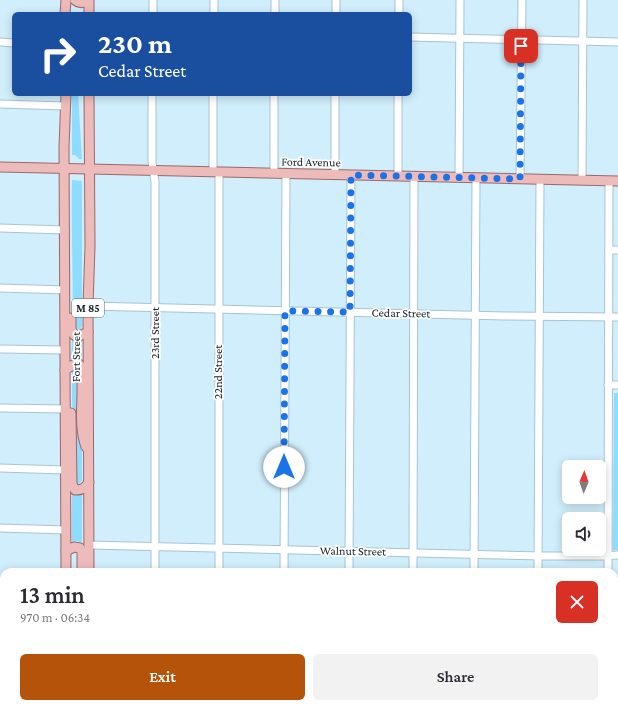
<!DOCTYPE html>
<html lang="en">
<head>
<meta charset="utf-8">
<style>
	:root { --surface:#fff; --page:#f2f2f3; --text:#2b2b33; --muted:#7c7c81; --accent:#b45309 }
	body { margin:0; font-family:"Crimson Pro",serif; background:var(--page); color:var(--text); height:100vh; display:flex; flex-direction:column; font-size:15px; white-space:nowrap }
	* { box-sizing:border-box; margin:0 }
	p { font-size:13px; color:var(--muted) }
	.icon { flex:none; width:22px; height:22px; fill:none; stroke:currentColor; stroke-width:2; stroke-linecap:round; stroke-linejoin:round }
	.map { position:relative; flex:1; overflow:hidden }
	.panel { position:absolute; left:0px; top:568px; width:618px; height:140px; display:flex; flex-direction:column; background:var(--surface); border-radius:12px 12px 0 0; box-shadow:0 2px 10px #0003 }
	.panel>* { flex:none }
	.banner { position:absolute; left:12px; top:12px; width:400px; height:84px; border-radius:6px; box-shadow:0 2px 10px #0003; background:#1a4fa0; color:#fff; overflow:hidden }
	.needle { width:26px; rotate:2deg }
	.tools { position:absolute; left:562px; top:460px; display:grid; gap:8px }
	.tools a { display:grid; place-items:center; width:44px; height:44px; border-radius:6px; background:var(--surface); box-shadow:0 2px 10px #0003; font-size:20px }
	.pin { position:absolute; display:grid; place-items:center; width:34px; height:34px; color:#fff; margin:-17px; border-radius:8px; box-shadow:0 2px 6px #0006 }
	.me { position:absolute; width:44px; margin:-22px; rotate:0deg; stroke-linejoin:round; filter:drop-shadow(0 0 3px #0008) }
	.turn { display:flex; align-items:center; gap:14px; height:84px; padding:0 20px; font-size:18px }
	.turn .icon { width:52px; height:52px; stroke-width:2.5 }
	.turn b { display:block; font-size:28px; line-height:34px }
	.round { display:grid; place-items:center; flex:none; width:42px; height:42px; border-radius:6px; background:var(--page) }
	.head { display:flex; align-items:center; justify-content:space-between; height:68px; padding:0 20px }
	h1 { font-size:24px; font-weight:600; line-height:30px }
	.primary-button { display:flex; gap:8px; margin-top:auto; padding:8px 20px }
	.primary-button a { flex:1; height:46px; border-radius:6px; background:var(--accent); color:#fff; font-size:16px; font-weight:600; line-height:46px; text-align:center }
	.primary-button a+a { background:var(--page); color:var(--text) }
	.map>svg:first-child { display:block }
	.green { fill:#8eddff }
	.lines { fill:none; stroke-linecap:round; stroke-linejoin:round }
	.minor-casing { stroke:#a8c4d0; stroke-width:9 }
	.major-casing { stroke:#9b686a; stroke-width:11 }
	.minor { stroke:#fff; stroke-width:7 }
	.major { stroke:#ebb; stroke-width:9 }
	.route { stroke:#1a73e8; stroke-width:7; stroke-dasharray:0 12.6 }
	.labels { text-anchor:middle; dominant-baseline:central; stroke-width:3.5; stroke-linejoin:round; paint-order:stroke }
	.shield { fill:#fff; stroke:#5d6468; stroke-width:1 }
	.shield-label { font-size:11px; font-weight:bold; fill:#182227 }
	.street-label { font-size:12px; fill:#182227; stroke:#fff }
</style>
</head>
<body>
<div class="map">
<svg width="618" height="708" viewBox="0 0 618 708">
	<rect width="100%" height="100%" fill="#d0eefb"/>
	<g class="green">
		<polygon points="72,94 78,94 82,159 79,159 75,155 72,155"/>
		<path d="M 72,180 L 82,181 L 82,326 L 80,330 L 77,328 L 73,321 C 73,274 71,227 72,180 Z"/>
		<polygon points="72,338 82,339 82,361 79,359 71,360"/>
		<polygon points="74,369 78,372 82,454 82,480 79,484 76,482 72,400 72,372"/>
		<polygon points="614,393 618,393 618,550 613,550"/>
		<polygon points="72,492 82,493 82,543 77,541 72,542"/>
		<rect x="313" y="704" width="48" height="4"/>
	</g>
	<g class="lines">
		<defs>
			<g id="minor">
				<polyline points="153,0 153,14"/>
				<polyline points="214,0 214,14"/>
				<polyline points="275,0 275,14"/>
				<polyline points="336,14 336,0"/>
				<polyline points="399,14 399,0"/>
				<polyline points="410,37 618,42"/>
				<polyline points="0,42 14,43"/>
				<polyline points="152,94 152,162 155,182 155,572"/>
				<polyline points="0,104 66,106"/>
				<polyline points="213,172 213,94"/>
				<polyline points="274,173 274,94"/>
				<polyline points="335,175 335,94"/>
				<polyline points="398,176 398,94"/>
				<polyline points="459,178 460,0"/>
				<polyline points="520,179 522,0"/>
				<polyline points="582,180 583,0"/>
				<polyline points="0,228 65,230"/>
				<polyline points="609,250 618,250"/>
				<polyline points="0,288 65,290"/>
				<polyline points="88,306 505,316 618,317"/>
				<polyline points="0,349 65,350"/>
				<polyline points="608,385 618,385"/>
				<polyline points="0,408 66,409"/>
				<polyline points="0,468 65,470"/>
				<polyline points="0,528 66,530"/>
				<polyline points="89,545 543,556 602,556 618,555"/>
				<polyline points="219,572 219,172"/>
				<polyline points="284,572 286,174"/>
				<polyline points="349,572 351,175"/>
				<polyline points="413,572 414,176"/>
				<polyline points="474,572 476,178"/>
				<polyline points="538,572 540,179"/>
				<polyline points="608,572 609,181"/>
				<polyline points="0,587 4,587"/>
				<polyline points="0,647 4,647"/>
				<polyline points="614,692 618,692"/>
				<polyline points="504,704 504,708"/>
				<polyline points="607,704 607,708"/>
				<polyline points="162,708 162,704"/>
				<polyline points="234,708 234,704"/>
				<polyline points="308,708 308,704"/>
				<polyline points="366,708 366,704"/>
			</g>
			<g id="major">
				<path d="M 75,0 C 80,4 83,3 89,0 L 89,14"/>
				<polyline points="65,14 66,0"/>
				<polyline points="66,94 64,147 66,572"/>
				<polyline points="0,167 618,181"/>
				<polyline points="71,318 71,329 74,335 79,336 88,332"/>
				<path d="M 65,370 C 70,367 73,363 79,364 L 81,367 C 85,393 77,422 86,447"/>
				<path d="M 71,413 L 72,484 L 75,490 C 83,490 85,488 89,482"/>
				<polyline points="66,551 74,547 80,548 82,552 82,572"/>
				<polyline points="89,572 88,306 90,246 89,94"/>
				<polyline points="89,704 89,708"/>
				<polyline points="69,708 77,706 81,708"/>
			</g>
		</defs>
		<use href="#minor" class="minor-casing"/>
		<use href="#major" class="major-casing"/>
		<use href="#minor" class="minor"/>
		<use href="#major" class="major"/>
	</g>
	<g class="lines">
		<polyline class="route" points="284,467 285,311 350,312 351,175 520,179 521,46"/>
	</g>
	<g class="labels">
		<rect class="shield" x="72" y="299" width="32" height="18" rx="3"/>
		<g class="shield-label">
			<text x="88" y="308">M 85</text>
		</g>
		<g class="street-label">
			<text transform="translate(311 162) rotate(1)">Ford Avenue</text>
			<text transform="translate(401 313) rotate(1)">Cedar Street</text>
			<text transform="translate(155 333) rotate(-90)">23rd Street</text>
			<text transform="translate(76 357) rotate(-90)">Fort Street</text>
			<text transform="translate(218 372) rotate(-90)">22nd Street</text>
			<text transform="translate(353 551) rotate(1)">Walnut Street</text>
		</g>
	</g>
</svg>
<div class="tools">
<a><svg class="needle" viewBox="-14 -14 28 28"><path d="M0-13l5 13h-10z" fill="#e53935"/><path d="M0 13l5-13h-10z" fill="#7c7c81"/></svg></a>
<a><svg class="icon" aria-label="sound" viewBox="0 0 24 24"><path d="M4 9h4l5-4v14l-5-4H4zM17 9q2 3 0 6"/></svg></a>
</div>
<div class="pin" style="left:521px;top:46px;background:#d93025"><svg class="icon" aria-label="arrive" viewBox="0 0 24 24"><path d="M6 21V4h12l-3 4 3 4H6"/></svg></div>
<svg class="me" style="left:284px;top:467px" viewBox="-20 -20 40 40"><circle r="19" fill="#fff"/><path d="M0-13L10 11 0 6-10 11z" fill="#1a73e8"/></svg>
<div class="banner">
<div class="turn"><svg class="icon" aria-label="right" viewBox="0 0 24 24"><path d="M7 20v-9h11M14 6l5 5-5 5"/></svg><div><b>230 m</b>Cedar Street</div></div>
</div>
<section class="panel">
<div class="head"><div><h1>13 min</h1><p>970 m · 06:34</p></div><a class="round" style="background:#d93025;color:#fff"><svg class="icon" aria-label="close" viewBox="0 0 24 24"><path d="M6 6l12 12M18 6L6 18"/></svg></a></div>
<div class="primary-button"><a>Exit</a><a>Share</a></div>
</section>
</div>
</body>
</html>
